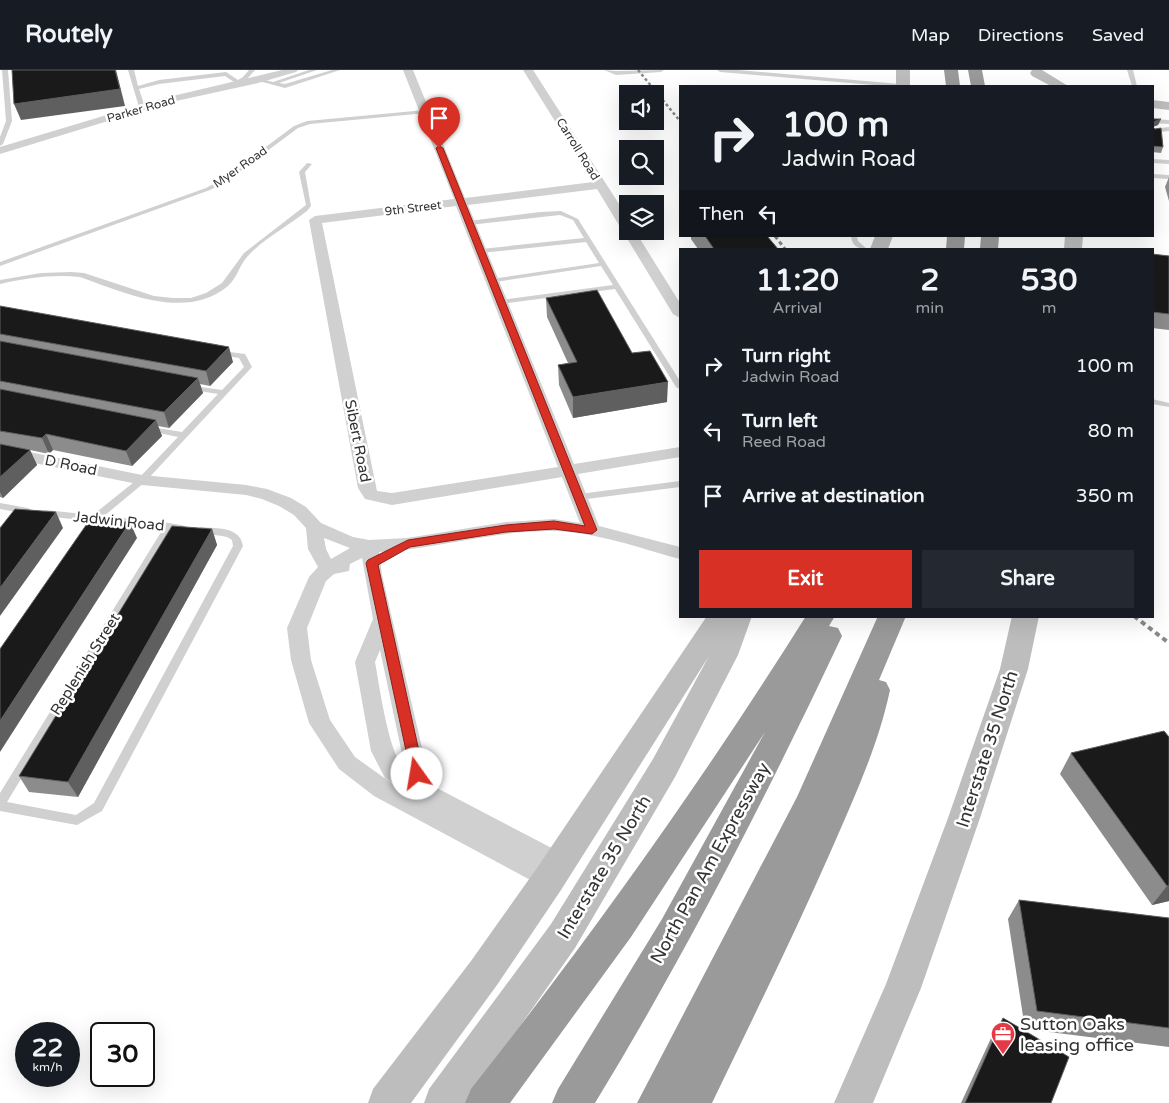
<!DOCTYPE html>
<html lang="en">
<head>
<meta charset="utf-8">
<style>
	:root { --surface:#171b24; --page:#242831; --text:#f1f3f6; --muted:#9ea1a6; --line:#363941; --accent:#d93025 }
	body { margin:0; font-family:"Varela Round",sans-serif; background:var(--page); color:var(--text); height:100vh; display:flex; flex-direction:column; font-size:19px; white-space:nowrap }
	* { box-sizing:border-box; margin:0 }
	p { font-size:16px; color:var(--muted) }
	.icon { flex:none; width:28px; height:28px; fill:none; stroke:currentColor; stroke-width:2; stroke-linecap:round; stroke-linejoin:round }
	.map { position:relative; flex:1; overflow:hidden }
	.panel { position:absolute; left:679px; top:178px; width:475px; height:370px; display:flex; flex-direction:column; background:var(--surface); border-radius:0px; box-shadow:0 5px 20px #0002 }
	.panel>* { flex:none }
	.top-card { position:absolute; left:679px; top:15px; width:475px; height:152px; border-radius:0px; box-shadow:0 5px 20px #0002; background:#171b24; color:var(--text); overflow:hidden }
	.tools { position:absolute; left:619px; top:15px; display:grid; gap:10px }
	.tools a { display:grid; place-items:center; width:45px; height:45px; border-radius:0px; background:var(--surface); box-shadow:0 5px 20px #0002; font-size:25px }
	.speed { position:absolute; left:15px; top:952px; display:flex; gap:10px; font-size:25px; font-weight:700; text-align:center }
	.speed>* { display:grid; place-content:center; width:65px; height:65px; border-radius:50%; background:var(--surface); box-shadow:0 5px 20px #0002; line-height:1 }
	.speed small { font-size:12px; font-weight:400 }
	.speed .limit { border:2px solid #111; border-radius:8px; background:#fff; color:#111 }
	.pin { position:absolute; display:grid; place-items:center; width:42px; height:42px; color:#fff; margin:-51px -21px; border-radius:50% 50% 50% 0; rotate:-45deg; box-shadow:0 0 5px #0007 }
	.pin .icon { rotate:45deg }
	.me { position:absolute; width:55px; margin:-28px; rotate:347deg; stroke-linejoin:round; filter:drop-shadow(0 0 4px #0008) }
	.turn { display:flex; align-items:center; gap:18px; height:105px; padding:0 20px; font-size:22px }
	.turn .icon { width:65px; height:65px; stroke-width:2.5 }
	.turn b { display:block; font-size:35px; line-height:42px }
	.then { display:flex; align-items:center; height:48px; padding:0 20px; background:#0003; gap:10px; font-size:19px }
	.eta { display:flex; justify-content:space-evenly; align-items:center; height:85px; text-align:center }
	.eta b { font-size:30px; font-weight:700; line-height:35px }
	.cta { display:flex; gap:10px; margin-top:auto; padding:10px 20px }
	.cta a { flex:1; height:58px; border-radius:0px; background:var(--accent); color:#fff; font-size:20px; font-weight:700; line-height:58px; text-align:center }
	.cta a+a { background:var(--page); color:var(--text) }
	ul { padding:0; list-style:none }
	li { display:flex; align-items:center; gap:15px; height:65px; padding:0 20px }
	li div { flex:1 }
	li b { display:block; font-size:19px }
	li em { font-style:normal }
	header { display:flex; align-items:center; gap:30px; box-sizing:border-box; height:70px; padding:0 25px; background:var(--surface); border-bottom:1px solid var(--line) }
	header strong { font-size:24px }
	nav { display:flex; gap:28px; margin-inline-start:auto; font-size:18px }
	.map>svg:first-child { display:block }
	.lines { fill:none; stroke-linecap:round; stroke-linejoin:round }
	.service { fill:#d0d0d0; fill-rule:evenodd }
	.minor { fill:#d0d0d0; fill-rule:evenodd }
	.secondary { fill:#bdbdbd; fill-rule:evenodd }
	.motorway { fill:#9a9a9a; fill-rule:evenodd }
	.rail-far2 { stroke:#888; stroke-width:2.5; stroke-dasharray:3 2.5; stroke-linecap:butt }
	.rail-far1 { stroke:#888; stroke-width:3; stroke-dasharray:4 3; stroke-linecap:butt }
	.rail { stroke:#888; stroke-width:4; stroke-dasharray:5 4; stroke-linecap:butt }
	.wall { fill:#8c8c8c }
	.shaded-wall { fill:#5f5f5f }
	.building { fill:#1a1a1a; stroke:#5f5f5f }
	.route { fill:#d93025; stroke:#8d1f18 }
	.labels { text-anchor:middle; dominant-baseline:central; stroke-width:5; stroke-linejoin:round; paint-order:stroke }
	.far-street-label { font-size:12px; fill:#333; stroke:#fff }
	.street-label { font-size:15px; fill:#333; stroke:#fff }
	.near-street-label { font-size:18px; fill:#333; stroke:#fff }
	.near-poi-label { font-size:18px; fill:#333; stroke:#fff; text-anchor:start }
</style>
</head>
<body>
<header>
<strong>Routely</strong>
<nav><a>Map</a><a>Directions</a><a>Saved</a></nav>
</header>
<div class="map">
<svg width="1169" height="1033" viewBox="0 0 1169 1033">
	<rect width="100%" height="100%" fill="#fff"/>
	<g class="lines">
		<g class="service">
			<polygon points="2,0 8,0 12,51 3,74 0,76 0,67 6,51"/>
			<polygon points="128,0 134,0 138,16 159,10 226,2 238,10 243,7 249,0 255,0 247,9 241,12 244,14 241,16 237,14 231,15 231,13 234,12 225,6 159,14 139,19 145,37 142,39 139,37"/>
			<polygon points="309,0 317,0 279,13 285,14 332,0 340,0 285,18 255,10 258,8 273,12"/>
			<polygon points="604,0 616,1 664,0 661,2 616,5"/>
			<polygon points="717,0 738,0 900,14 903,16 885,16 720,2"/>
			<polygon points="1127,0 1133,0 1137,16 1132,16"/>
			<polygon points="425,40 427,41 427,43 310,54 298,58 227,111 210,120 0,196 0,192 206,118 223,109 294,56 307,51"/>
			<polygon points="1152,49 1169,50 1169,54 1152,53"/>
			<polygon points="1169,57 1169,61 1152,63 1152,59"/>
			<polygon points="1152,89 1169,90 1169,94 1152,93"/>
			<path d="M 307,93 L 312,94 L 305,102 L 311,136 L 307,141 C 288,156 263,169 247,187 C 239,196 237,208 228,216 C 186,251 125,223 80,207 C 53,204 27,208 0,214 L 0,210 L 41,203 L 71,202 L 84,203 L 154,226 L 173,228 L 191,228 L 206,223 L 222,213 L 244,183 L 306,135 L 299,102 Z"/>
			<polygon points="1152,104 1169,105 1169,109 1152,108"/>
			<polygon points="561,141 578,149 680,311 680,319 676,317 615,219 501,234 497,232 501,230 613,215 601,196 489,213 488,211 492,209 599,193 586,172 481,183 478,181 481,179 584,168 573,150 560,145 469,155 466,153 469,151 540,142"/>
			<path d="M 851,166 L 857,166 L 858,171 L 867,179 C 858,179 852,176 851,166 Z"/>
			<path d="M 214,280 L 245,284 L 252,297 L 145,412 L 104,446 C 118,448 182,452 189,458 L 184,461 L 172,460 L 7,732 L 76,745 L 94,733 L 233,476 L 232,470 C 222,462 205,468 196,460 L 201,457 C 217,459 240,456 243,476 L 102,741 L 77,755 L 0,741 L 0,723 L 163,459 L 97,452 L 93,453 L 89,451 L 45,446 L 40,443 L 45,440 L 93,445 L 139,408 L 178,367 L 145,360 L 145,356 L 182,362 L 218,324 L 187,319 L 187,315 L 222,320 L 244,297 L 239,288 L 214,284 Z"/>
			<polygon points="1152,329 1169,333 1169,337 1152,334"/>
			<polygon points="680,411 680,417 579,430 574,427 579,424"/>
			<polygon points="0,433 28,438 33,441 28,444 0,439"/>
		</g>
		<g class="minor">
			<polygon points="282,0 298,0 296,2 258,13 167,33 0,84 0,77 160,29"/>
			<path d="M 403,0 L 413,0 L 465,128 L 593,112 L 523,0 L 533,0 L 628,148 L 628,161 L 635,161 L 680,233 L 680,248 L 673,244 L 597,119 L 468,135 L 574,394 L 680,377 L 680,387 L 578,404 L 599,456 L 680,477 L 680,489 C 639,478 596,462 553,461 C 495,460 437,479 379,482 L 382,505 L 428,704 L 435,717 L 567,786 L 571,793 L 567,800 L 558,803 L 561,809 L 557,817 L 549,820 L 374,726 L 339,699 L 309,653 L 291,590 L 287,558 L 309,507 L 318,497 L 308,479 L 306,458 L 294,445 L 279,436 L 262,429 L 246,425 L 142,415 L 0,386 L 0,376 L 142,405 L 246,415 L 267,419 L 291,428 L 306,437 L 321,453 L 353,467 L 369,470 L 407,468 L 506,452 L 554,449 L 580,453 L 562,407 L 392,435 L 365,429 L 358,418 L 309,150 L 315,146 L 454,129 ZM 456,136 L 558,397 L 392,423 L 377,421 L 322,153 ZM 324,468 L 350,478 L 331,489 L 326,479 ZM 362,488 L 373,549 L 355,592 L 371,681 L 385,708 L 395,715 L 390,712 L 355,687 L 330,650 L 311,590 L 307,558 L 326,511 L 334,504 L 349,501 L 350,494 ZM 380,580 L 405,698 C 389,688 379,613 375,592 Z"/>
		</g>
		<g class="secondary">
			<rect x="896" y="0" width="14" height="16"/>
			<polygon points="1032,0 1042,0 1068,16 1051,16 1032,6 1030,3"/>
			<polygon points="1152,30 1169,32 1169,40 1152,38"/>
			<polygon points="875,166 893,166 888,179 870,179"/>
			<polygon points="1065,166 1083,166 1082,179 1064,179"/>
			<polygon points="707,546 752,546 738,585 675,707 575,878 466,1033 424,1033 429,1019 551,854 653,689 709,586 561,820 497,915 411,1033 368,1033 373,1019 471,891 537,798"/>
			<polygon points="1012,546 1039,546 1028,599 980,748 921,918 873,1033 834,1033 886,914 948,748 1000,599"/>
		</g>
		<g class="motorway">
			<polygon points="944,0 958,0 960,16 946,16"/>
			<polygon points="968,0 982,0 985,16 971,16"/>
			<polygon points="947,166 965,166 964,179 946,179"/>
			<polygon points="981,166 999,166 998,179 980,179"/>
			<path d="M 806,546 L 835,546 L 829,556 L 838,558 L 842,566 C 767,725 687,882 595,1033 L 552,1033 L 558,1019 L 662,849 L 765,662 L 631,867 L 510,1033 L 465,1033 L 471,1019 C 591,867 703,710 806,546 Z"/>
			<path d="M 878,546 L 906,546 L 879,610 L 886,612 L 890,620 C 878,677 853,730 830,783 C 793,867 752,950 712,1033 L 637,1033 L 797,727 Z"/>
		</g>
		<polyline class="rail-far2" points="638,0 680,51"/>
		<polyline class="rail-far1" points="775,166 785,179"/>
		<polyline class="rail" points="1134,546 1169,573"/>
	</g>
	<g class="wall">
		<polygon points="1152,46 1154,49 1161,49 1158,55 1153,57 1163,77 1161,83 1152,82"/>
		<polygon points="1169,107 1169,131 1165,117"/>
		<polygon points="691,166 767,166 778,179 698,179 691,169"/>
		<polygon points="1152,184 1169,186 1169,260 1152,258"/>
		<polygon points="546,228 632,283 667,332 573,348 559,315 558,295 568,293 547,247"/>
		<polygon points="0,236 233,292 210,316 200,314 203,323 169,358 158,356 162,366 132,396 53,380 49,384 30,380 37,395 3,428 0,427"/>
		<polygon points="212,459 217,475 78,727 29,722 19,706"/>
		<polygon points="1169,667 1169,831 1152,835 1060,704 1071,683"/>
		<polygon points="1019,830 1169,848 1169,977 1025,959 1008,849"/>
		<polygon points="1003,948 1051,1033 961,1033 992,966"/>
	</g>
	<g class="shaded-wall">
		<polygon points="116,0 125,36 21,50 14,34"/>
		<polygon points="1161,49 1158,55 1152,57 1153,52"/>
		<polygon points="229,277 233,292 210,316 206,301"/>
		<polygon points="198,308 203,323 169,358 164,342"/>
		<polygon points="668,312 667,332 573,348 573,327"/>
		<polygon points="156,350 162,366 132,396 126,381"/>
		<polygon points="46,364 53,380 49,384 42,368"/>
		<polygon points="30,380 37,395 3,428 0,422 0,407"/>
		<polygon points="56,442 63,458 0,546 0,518"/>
		<polygon points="130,452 137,468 0,682 0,651"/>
		<polygon points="212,459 217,475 78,727 68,712"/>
		<polygon points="1169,815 1169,831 1152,835 1167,816"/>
	</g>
	<g class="building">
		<polygon points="12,0 115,0 120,19 14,34"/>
		<polygon points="1152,46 1154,49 1161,49 1153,52 1152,56"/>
		<polygon points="1152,57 1155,59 1161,58 1163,77 1152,76"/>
		<polygon points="705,166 767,166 778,179 714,179"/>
		<polygon points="1152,184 1169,186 1169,244 1152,242"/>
		<polygon points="597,220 632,283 650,281 668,312 573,327 558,295 577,292 546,228"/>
		<polygon points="0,236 229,277 206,301 0,264"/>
		<polygon points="0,271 198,308 164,342 0,311"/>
		<polygon points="0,319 156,350 126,381 46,364 42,368 0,361"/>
		<polygon points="0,374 30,380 0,407"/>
		<polygon points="15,439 56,442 0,518 0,458"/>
		<polygon points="91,448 130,452 0,651 0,579"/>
		<polygon points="172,456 212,459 68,712 19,706"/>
		<polygon points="1164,661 1169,667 1169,815 1167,816 1071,683"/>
		<polygon points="1019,830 1169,848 1169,958 1037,941"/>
		<polygon points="1003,948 1069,987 1051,1033 965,1033"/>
	</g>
	<polygon class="route" points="439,76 443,78 597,460 592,464 554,459 506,462 410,477 378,495 424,704 422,708 417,710 413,708 411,704 366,493 368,490 408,470 506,455 554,451 585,456 436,78"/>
	<defs>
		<symbol id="office-pin" viewBox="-11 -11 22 30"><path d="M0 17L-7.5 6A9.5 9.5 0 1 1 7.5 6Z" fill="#e63946" stroke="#fff"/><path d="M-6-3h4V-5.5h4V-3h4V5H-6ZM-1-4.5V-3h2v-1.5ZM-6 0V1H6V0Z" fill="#fff"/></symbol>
	</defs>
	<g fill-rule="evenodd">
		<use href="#office-pin" x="989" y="950" width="28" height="38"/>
	</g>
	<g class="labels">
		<g class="far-street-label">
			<text transform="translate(141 39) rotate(-16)">Parker Road</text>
			<text transform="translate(578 79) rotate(58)">Carroll Road</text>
			<text transform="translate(240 97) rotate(-35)">Myer Road</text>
			<text transform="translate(413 138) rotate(-7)">9th Street</text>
		</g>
		<g class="street-label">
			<text transform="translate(358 371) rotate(79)">Sibert Road</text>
			<text transform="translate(71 395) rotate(12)">D Road</text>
			<text transform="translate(119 451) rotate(6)">Jadwin Road</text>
			<text transform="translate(85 594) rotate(-58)">Replenish Street</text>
		</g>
		<g class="near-street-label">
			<text transform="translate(987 679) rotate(-72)">Interstate 35 North</text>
			<text transform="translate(710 793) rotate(-61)">North Pan Am Expressway</text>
			<text transform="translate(604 797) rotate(-59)">Interstate 35 North</text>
		</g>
		<g class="near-poi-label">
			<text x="1020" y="954">Sutton Oaks<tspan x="1020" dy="21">leasing office</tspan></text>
		</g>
	</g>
</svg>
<div class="tools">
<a><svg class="icon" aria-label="sound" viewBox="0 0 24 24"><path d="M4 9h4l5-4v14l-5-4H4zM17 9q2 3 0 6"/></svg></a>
<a><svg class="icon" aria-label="search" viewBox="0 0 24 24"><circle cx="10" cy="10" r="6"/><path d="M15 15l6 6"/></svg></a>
<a><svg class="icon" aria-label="layers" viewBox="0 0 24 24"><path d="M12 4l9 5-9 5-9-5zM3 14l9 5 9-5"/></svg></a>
</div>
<div class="speed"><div>22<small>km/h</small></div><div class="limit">30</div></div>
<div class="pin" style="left:439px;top:78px;background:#d93025"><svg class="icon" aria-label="arrive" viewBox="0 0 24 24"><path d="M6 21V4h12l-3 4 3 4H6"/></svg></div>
<svg class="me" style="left:417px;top:704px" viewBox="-20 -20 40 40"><circle r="19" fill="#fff"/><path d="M0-13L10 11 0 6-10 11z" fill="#d93025"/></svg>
<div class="top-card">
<div class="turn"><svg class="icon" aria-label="right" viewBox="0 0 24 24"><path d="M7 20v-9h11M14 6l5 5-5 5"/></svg><div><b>100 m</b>Jadwin Road</div></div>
<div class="then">Then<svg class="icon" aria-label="left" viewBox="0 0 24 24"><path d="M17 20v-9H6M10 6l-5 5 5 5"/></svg></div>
</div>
<section class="panel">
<div class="eta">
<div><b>11:20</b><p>Arrival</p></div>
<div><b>2</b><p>min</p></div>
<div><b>530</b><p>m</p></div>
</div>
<ul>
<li><svg class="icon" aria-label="right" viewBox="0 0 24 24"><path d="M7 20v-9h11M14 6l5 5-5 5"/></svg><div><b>Turn right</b><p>Jadwin Road</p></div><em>100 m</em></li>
<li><svg class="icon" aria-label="left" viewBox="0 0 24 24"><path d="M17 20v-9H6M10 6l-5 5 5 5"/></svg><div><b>Turn left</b><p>Reed Road</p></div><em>80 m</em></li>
<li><svg class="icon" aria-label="arrive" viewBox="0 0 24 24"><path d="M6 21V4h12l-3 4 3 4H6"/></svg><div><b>Arrive at destination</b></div><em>350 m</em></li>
</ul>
<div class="cta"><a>Exit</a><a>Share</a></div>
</section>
</div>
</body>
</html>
